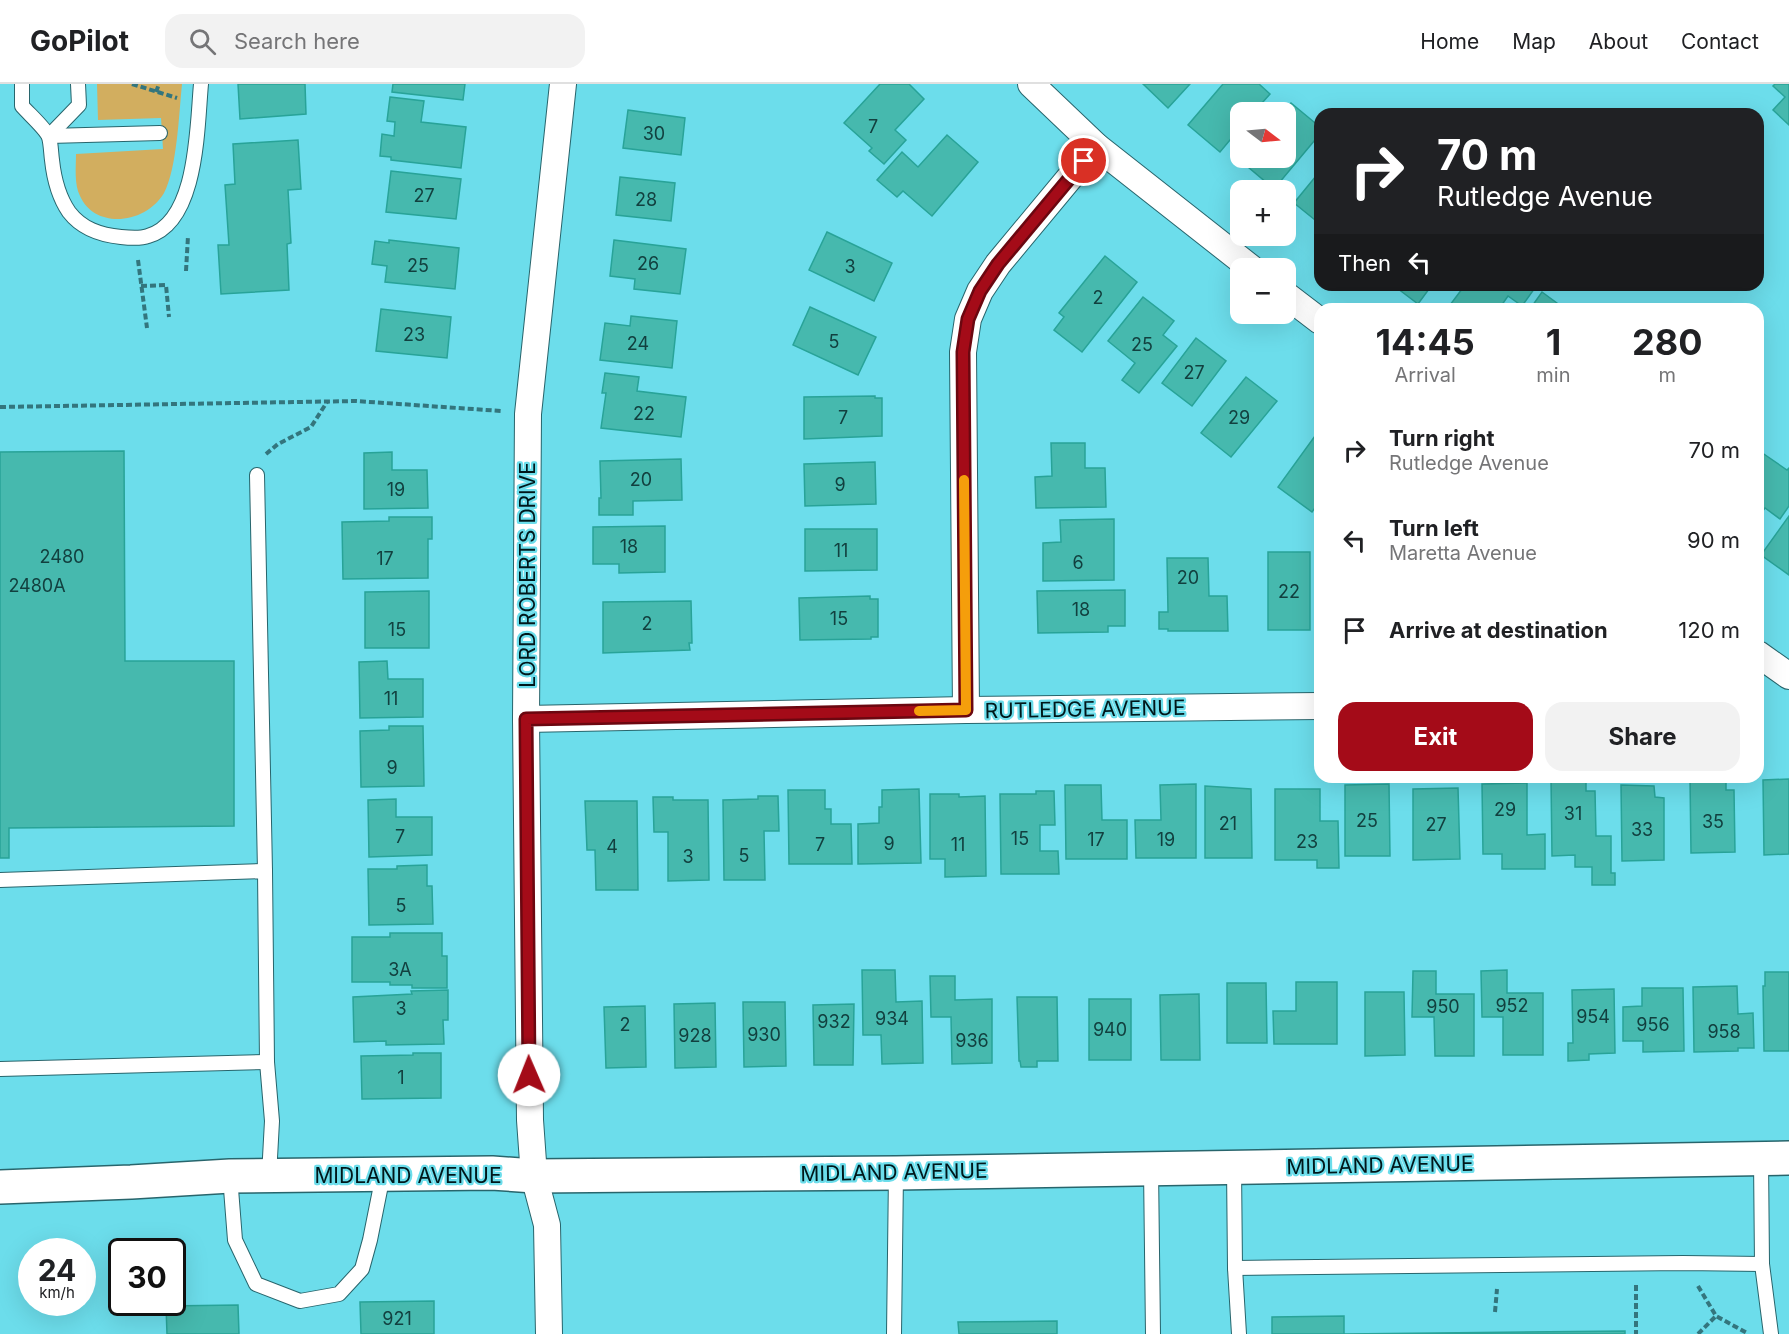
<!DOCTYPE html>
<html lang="en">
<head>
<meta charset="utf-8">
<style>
	:root { --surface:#fff; --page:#f2f2f2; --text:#202124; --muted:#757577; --line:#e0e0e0; --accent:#a40b18 }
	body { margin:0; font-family:Inter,sans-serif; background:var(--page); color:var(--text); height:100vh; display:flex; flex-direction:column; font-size:22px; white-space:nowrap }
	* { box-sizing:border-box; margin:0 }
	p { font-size:20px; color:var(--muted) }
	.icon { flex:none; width:33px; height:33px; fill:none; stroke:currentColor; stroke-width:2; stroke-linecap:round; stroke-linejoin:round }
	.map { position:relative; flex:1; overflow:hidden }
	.details { position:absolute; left:1314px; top:219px; width:450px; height:480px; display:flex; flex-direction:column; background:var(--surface); border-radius:18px; box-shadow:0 6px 24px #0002 }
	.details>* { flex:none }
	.guide { position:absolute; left:1314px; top:24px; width:450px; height:183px; border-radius:18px; box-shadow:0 6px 24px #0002; background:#202124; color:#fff; overflow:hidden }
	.needle { width:39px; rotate:106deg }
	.tools { position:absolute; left:1230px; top:18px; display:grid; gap:12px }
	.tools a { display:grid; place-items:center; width:66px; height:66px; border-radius:12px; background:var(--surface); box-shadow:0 6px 24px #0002; font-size:30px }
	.speed { position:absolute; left:18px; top:1154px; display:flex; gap:12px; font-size:30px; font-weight:700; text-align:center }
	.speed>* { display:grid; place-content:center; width:78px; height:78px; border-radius:50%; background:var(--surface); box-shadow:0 6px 24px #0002; line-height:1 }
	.speed small { font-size:15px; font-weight:400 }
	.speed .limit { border:3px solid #111; border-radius:9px; background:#fff; color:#111 }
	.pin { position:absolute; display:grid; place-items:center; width:51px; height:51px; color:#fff; margin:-26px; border:3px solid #fff; border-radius:50%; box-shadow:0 2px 6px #0007 }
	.me { position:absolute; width:66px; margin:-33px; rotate:359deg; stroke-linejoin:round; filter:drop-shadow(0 0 4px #0008) }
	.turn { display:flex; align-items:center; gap:21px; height:126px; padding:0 24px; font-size:27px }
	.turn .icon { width:78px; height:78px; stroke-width:2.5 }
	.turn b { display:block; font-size:42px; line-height:51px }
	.then { display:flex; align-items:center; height:57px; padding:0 24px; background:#0003; gap:12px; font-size:22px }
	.eta { display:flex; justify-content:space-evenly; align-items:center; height:102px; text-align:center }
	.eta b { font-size:36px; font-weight:700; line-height:42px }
	.button { display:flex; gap:12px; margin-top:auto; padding:12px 24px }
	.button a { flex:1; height:69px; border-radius:18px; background:var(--accent); color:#fff; font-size:24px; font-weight:700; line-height:69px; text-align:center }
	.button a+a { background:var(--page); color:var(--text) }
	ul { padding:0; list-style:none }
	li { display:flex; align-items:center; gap:18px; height:90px; padding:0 24px }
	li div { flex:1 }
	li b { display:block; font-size:22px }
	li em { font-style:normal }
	header { display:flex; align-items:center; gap:36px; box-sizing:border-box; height:84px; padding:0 30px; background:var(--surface); border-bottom:2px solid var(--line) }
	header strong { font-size:28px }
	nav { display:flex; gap:33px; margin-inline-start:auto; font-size:21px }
	.search { width:420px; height:54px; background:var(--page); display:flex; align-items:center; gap:15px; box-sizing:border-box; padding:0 21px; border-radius:18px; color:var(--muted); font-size:22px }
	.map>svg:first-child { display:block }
	.green { fill:#d2ae5f }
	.building { fill:#46b9ae; stroke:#28a398; stroke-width:1.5 }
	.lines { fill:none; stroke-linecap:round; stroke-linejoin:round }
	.lane-casing { stroke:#28656c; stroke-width:16 }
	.street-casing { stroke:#28656c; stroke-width:28 }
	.secondary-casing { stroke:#28656c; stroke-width:36 }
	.path { stroke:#33757d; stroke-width:4; stroke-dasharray:6 3; stroke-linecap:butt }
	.lane { stroke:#fff; stroke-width:14 }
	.street { stroke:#fff; stroke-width:26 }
	.secondary { stroke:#fff; stroke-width:33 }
	.route-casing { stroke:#6b0710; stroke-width:15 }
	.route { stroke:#a40b18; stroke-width:10 }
	.slow { stroke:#f59e0b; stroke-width:10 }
	.labels { text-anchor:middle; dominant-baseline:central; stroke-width:4.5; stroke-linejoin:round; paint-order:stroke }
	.number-label { font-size:18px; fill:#12403f }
	.street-label { font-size:21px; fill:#00171a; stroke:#6cddeb }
</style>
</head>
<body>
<header>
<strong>GoPilot</strong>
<div class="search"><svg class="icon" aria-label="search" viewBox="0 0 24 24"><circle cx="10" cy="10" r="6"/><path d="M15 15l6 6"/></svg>Search here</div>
<nav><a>Home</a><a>Map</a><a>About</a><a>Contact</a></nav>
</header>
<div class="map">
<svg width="1789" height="1250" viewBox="0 0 1789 1250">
	<rect width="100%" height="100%" fill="#6cddeb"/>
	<path class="green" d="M 97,0 L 182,0 C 179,29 177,85 164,109 C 146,140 95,146 80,112 C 74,100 76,83 76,70 L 163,65 L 161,34 L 98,36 Z"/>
	<g class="building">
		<polygon points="238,0 305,0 306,30 240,35"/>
		<polygon points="393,0 465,0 463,16 392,8"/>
		<polygon points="880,0 909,0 924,15 895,46 906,56 884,80 869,67 872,64 844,39"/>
		<polygon points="1143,0 1190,0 1168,24"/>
		<polygon points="1223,0 1259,0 1270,10 1254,28 1240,28 1240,44 1220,68 1188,41"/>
		<polygon points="1775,0 1789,0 1789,41 1773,26 1785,13 1773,2"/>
		<polygon points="390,13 424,17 421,38 466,43 461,84 391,76 391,73 380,72 382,50 394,52 395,38 387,37"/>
		<polygon points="1291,19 1320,43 1320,50 1274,105 1242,78 1246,74 1286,74 1286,28 1283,28"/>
		<polygon points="628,26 685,34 681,71 623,64"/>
		<polygon points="947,51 978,78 932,132 903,107 897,113 877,96 902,68 918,83"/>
		<polygon points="298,56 301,105 288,106 291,159 287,160 289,206 221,210 218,161 229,161 225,101 235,100 233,60"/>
		<polygon points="391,87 461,95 456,135 386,128"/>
		<polygon points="1320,87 1320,140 1294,119"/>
		<polygon points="620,93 675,99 671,137 616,131"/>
		<polygon points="827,148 892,179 874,217 809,186"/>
		<polygon points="389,156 459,164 455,205 385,198 387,182 372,180 375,157 389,159"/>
		<polygon points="614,156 686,165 680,210 634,205 635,195 610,192"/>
		<polygon points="1105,172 1137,198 1082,268 1054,246 1064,233 1059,229"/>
		<polygon points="1393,201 1432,201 1418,220"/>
		<polygon points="1465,201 1537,201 1522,222 1508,212 1499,225 1447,225"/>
		<polygon points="1542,208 1565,225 1530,225"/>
		<polygon points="1143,213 1174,237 1163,251 1177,262 1139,309 1122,296 1135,279 1108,257"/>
		<polygon points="810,223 876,253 858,291 793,261"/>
		<polygon points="381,225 451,233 447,274 376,267"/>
		<polygon points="631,232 677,237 672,284 600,276 605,239 630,242"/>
		<polygon points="1196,254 1226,277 1192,322 1162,299"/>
		<polygon points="605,289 639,293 637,307 686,313 681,353 601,344 606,309 602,309"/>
		<polygon points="1246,293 1277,317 1231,373 1201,349"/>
		<polygon points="875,312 875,314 882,314 882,352 804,355 804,313"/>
		<polygon points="1320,345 1320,417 1312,428 1278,403"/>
		<polygon points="1051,359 1085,359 1085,384 1105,384 1106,423 1036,424 1035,393 1052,392"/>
		<polygon points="1758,366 1787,386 1789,384 1789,422 1780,435 1765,424 1758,433"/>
		<polygon points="124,367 125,577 234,577 234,742 9,744 9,774 0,774 0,368"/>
		<polygon points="392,368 392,386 427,386 428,424 364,425 364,369"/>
		<polygon points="681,375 682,416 633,417 633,431 599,431 599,414 601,414 600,377"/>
		<polygon points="875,378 876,420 805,422 804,380"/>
		<polygon points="1789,432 1789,491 1761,471"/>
		<polygon points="389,433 432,433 432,455 428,455 428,494 343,495 342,438 389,437"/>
		<polygon points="1114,435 1114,496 1043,497 1043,459 1061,458 1060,436"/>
		<polygon points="665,442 665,488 619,489 619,480 593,480 593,443"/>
		<polygon points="805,445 877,445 877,486 805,487"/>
		<rect x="1268" y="468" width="42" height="78"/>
		<polygon points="1167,474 1208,474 1209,512 1227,512 1228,547 1168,547 1168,545 1159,545 1159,528 1168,528"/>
		<polygon points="1125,506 1125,542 1108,542 1108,548 1038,549 1037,507"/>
		<polygon points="429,507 429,564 365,564 365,508"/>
		<polygon points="870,512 870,515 878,515 878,553 871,553 871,555 800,556 799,514"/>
		<polygon points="691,517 692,559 689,559 690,566 603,569 603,518"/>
		<polygon points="387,577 388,595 423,595 423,633 360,634 359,578"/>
		<polygon points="389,642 423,642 424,702 361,703 360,647 389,646"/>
		<polygon points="1586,694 1586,707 1595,707 1596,752 1611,752 1611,789 1615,789 1615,801 1592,801 1592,783 1575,783 1575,771 1552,772 1551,695"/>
		<polygon points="1690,694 1726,694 1726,706 1734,706 1735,768 1691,769"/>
		<polygon points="1789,695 1789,770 1764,771 1763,696"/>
		<polygon points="1527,699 1527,751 1545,750 1545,785 1502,785 1502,770 1483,770 1482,700"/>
		<polygon points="1196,700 1196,774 1136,774 1135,736 1161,736 1160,701"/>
		<polygon points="1389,700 1390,772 1345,772 1345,701"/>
		<polygon points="1065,701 1101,701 1102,736 1127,736 1127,775 1066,775"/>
		<polygon points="1621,701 1654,702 1655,713 1664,714 1664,776 1622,777"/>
		<polygon points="1205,702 1251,705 1252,774 1205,774"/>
		<polygon points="1458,704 1460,775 1413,776 1413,705"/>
		<polygon points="919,705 921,779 858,780 858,740 879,739 879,723 882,723 882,706"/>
		<polygon points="1275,705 1320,705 1320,737 1338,737 1339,784 1317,784 1317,776 1275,776"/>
		<polygon points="788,706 825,706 825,725 831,725 831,740 851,740 852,780 789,780"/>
		<polygon points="1036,707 1054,707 1055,741 1040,741 1040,767 1058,767 1059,790 1001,790 1000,710 1036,710"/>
		<polygon points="930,710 959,710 959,713 985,712 986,792 945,793 945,775 930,775"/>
		<polygon points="758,712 778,712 779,747 764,747 765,796 724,796 723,716 758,715"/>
		<polygon points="653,713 673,713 673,716 708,716 709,796 668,797 668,748 654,748"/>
		<polygon points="396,715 396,733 432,733 432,771 369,773 368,716"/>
		<polygon points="585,717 637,717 638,806 596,806 595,766 587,766"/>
		<polygon points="427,781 427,802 432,802 433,840 369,841 368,785 397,785 397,782"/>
		<polygon points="390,849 442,849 442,872 447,872 447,904 412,904 412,901 390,901 390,898 352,898 352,853 390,853"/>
		<polygon points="862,886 895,886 896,918 922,917 923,979 882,980 881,951 863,951"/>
		<polygon points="1507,886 1507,909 1543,909 1543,971 1503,971 1503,933 1482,933 1481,887"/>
		<polygon points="1413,887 1436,887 1436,910 1474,910 1474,972 1435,972 1434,933 1412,933"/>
		<polygon points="1765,888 1789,888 1789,967 1764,967 1763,902 1765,902"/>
		<polygon points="930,892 955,892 955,916 992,915 992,979 952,980 951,933 931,933"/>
		<polygon points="1296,898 1337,898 1337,960 1274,960 1273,927 1296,927"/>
		<polygon points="1227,899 1266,899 1267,959 1227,959"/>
		<polygon points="1737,902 1738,930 1753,929 1754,964 1738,964 1738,967 1694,968 1693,903"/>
		<polygon points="1642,904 1683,904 1684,967 1643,968 1643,957 1623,957 1623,923 1642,922"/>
		<polygon points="1614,905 1615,969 1589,970 1589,976 1568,977 1568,959 1573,959 1572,906"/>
		<polygon points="448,906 448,936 443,936 444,960 386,961 386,957 354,958 353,913 412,910 411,907"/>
		<polygon points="1365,908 1404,908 1405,971 1365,972"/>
		<polygon points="1199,910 1200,976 1161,976 1160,911"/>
		<polygon points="1017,913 1057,913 1058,977 1037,977 1037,983 1021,983 1020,977 1019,977"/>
		<rect x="1089" y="915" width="42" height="61"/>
		<polygon points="743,918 785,918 786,982 744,983"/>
		<polygon points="715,919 716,983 675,984 674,920"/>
		<polygon points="854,920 853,981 814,981 813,921"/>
		<polygon points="645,922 646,983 606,984 604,923"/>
		<polygon points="413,969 441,969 441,1014 362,1015 361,972 413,971"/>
		<polygon points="434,1217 434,1250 361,1250 360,1218"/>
		<polygon points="238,1221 239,1250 167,1250 166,1222"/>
		<polygon points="1344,1232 1344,1250 1625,1247 1625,1250 1272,1250 1272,1233"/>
		<polygon points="1057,1237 1057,1250 959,1250 958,1238"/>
	</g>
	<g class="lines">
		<defs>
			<g id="lane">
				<path d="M 22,0 L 22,22 C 29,30 46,45 49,53 C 51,60 51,69 52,76 C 54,95 58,112 69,128 C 82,145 100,151 121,153 C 130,154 140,155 148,152 C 198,138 197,42 201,0"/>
				<polyline points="49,52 160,49"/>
				<polyline points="49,52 79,21 78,0"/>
				<polyline points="257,391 265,787"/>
				<polyline points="0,796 265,787 267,978 272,1037 269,1092"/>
				<polyline points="0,985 267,978"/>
				<polyline points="1761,1075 1762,1180 1771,1250"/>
				<polyline points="1234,1083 1235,1184 1239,1250"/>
				<polyline points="1151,1084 1153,1250"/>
				<polyline points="230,1092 235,1156 256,1200 300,1217 339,1210 362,1185 370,1156 383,1091"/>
				<polyline points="1235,1184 1683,1179 1762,1180"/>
				<polyline points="894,1250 896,1089"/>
			</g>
			<g id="street">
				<polyline points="1031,0 1096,62 1251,184"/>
				<polyline points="1286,211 1320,237"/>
				<polyline points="1758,570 1789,592"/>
				<polyline points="966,626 963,268 968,235 980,207 998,180 1096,62"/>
				<polyline points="526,635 966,626 1320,622"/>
				<polyline points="549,1250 547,1141 534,1092 530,1036 526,635 528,330 563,0"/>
			</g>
			<polyline id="secondary" points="0,1103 131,1098 230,1092 492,1089 534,1092 896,1089 1789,1074"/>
		</defs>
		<use href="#lane" class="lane-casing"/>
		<use href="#street" class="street-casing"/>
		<use href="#secondary" class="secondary-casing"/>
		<g class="path">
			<polyline points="132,0 177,14"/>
			<polyline points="156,8 159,0"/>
			<polyline points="138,176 147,244"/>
			<polyline points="186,187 188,152"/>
			<polyline points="141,202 166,201 169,233"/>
			<polyline points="0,323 356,317 501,327"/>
			<polyline points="266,370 278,360 311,343 327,318"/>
			<polyline points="1636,1201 1636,1250"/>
			<polyline points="1698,1202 1716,1232 1747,1249"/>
			<polyline points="1495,1228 1497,1205"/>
			<polyline points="1698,1250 1716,1232"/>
		</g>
		<use href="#lane" class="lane"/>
		<use href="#street" class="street"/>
		<use href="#secondary" class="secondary"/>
	</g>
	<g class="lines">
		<defs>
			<polyline id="route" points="529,991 526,635 966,626 963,268 968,235 980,207 998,180 1084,77"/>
		</defs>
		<use href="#route" class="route-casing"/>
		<use href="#route" class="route"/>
		<polyline class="slow" points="919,627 966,626 964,396"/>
	</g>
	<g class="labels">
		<g class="number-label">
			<text x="873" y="42">7</text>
			<text x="654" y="49">30</text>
			<text x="424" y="111">27</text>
			<text x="646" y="115">28</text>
			<text x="648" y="179">26</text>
			<text x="418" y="181">25</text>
			<text x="850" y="182">3</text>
			<text x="1098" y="213">2</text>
			<text x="414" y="250">23</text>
			<text x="834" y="257">5</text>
			<text x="638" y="259">24</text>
			<text x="1142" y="260">25</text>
			<text x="1194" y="288">27</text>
			<text x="644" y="329">22</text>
			<text x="843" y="333">7</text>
			<text x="1239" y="333">29</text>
			<text x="641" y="395">20</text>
			<text x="840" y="400">9</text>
			<text x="396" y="405">19</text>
			<text x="629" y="462">18</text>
			<text x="841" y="466">11</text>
			<text x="62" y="472">2480</text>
			<text x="385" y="474">17</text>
			<text x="1078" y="478">6</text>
			<text x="1188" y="493">20</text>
			<text x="37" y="501">2480A</text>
			<text x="1289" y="507">22</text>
			<text x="1081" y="525">18</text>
			<text x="839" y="534">15</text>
			<text x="647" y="539">2</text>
			<text x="397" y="545">15</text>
			<text x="391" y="614">11</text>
			<text x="392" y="683">9</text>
			<text x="1505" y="725">29</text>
			<text x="1573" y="729">31</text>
			<text x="1367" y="736">25</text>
			<text x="1713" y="737">35</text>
			<text x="1228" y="739">21</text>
			<text x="1436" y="740">27</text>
			<text x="1642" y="745">33</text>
			<text x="400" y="752">7</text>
			<text x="1020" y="754">15</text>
			<text x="1096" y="755">17</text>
			<text x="1166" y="755">19</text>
			<text x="1307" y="757">23</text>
			<text x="889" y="759">9</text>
			<text x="820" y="760">7</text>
			<text x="958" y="760">11</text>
			<text x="612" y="762">4</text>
			<text x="744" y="771">5</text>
			<text x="688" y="772">3</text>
			<text x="401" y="821">5</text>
			<text x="400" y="885">3A</text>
			<text x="1512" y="921">952</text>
			<text x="1443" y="922">950</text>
			<text x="401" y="924">3</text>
			<text x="1593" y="932">954</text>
			<text x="892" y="934">934</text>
			<text x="834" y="937">932</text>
			<text x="625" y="940">2</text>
			<text x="1653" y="940">956</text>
			<text x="1110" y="945">940</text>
			<text x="1724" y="947">958</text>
			<text x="764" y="950">930</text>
			<text x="695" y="951">928</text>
			<text x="972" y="956">936</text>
			<text x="401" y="993">1</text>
			<text x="397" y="1234">921</text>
		</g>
		<g class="street-label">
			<text transform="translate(527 491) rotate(-90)">LORD ROBERTS DRIVE</text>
			<text transform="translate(1085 625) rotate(-1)">RUTLEDGE AVENUE</text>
			<text transform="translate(1380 1081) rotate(-1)">MIDLAND AVENUE</text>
			<text transform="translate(894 1088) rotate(-1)">MIDLAND AVENUE</text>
			<text x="408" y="1091">MIDLAND AVENUE</text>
		</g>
	</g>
</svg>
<div class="tools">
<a><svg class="needle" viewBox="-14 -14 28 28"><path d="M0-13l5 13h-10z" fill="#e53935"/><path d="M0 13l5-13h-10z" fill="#757577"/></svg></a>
<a>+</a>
<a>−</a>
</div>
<div class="speed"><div>24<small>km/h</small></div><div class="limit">30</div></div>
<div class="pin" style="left:1084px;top:77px;background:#d93025"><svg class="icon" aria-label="arrive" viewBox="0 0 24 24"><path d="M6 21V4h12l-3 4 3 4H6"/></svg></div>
<svg class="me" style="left:529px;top:991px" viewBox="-20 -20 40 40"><circle r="19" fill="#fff"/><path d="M0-13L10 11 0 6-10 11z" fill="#a40b18"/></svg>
<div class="guide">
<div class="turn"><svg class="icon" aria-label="right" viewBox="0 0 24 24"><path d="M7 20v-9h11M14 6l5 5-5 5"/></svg><div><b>70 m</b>Rutledge Avenue</div></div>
<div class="then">Then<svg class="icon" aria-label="left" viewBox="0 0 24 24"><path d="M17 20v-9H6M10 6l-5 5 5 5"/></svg></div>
</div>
<section class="details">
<div class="eta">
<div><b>14:45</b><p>Arrival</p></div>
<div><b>1</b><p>min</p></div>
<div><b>280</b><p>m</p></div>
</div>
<ul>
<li><svg class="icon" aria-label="right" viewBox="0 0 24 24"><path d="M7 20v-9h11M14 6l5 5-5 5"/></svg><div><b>Turn right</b><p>Rutledge Avenue</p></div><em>70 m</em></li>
<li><svg class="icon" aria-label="left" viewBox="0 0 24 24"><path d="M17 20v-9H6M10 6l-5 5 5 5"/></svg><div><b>Turn left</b><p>Maretta Avenue</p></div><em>90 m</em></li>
<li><svg class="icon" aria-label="arrive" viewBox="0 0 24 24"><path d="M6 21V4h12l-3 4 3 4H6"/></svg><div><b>Arrive at destination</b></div><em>120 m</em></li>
</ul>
<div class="button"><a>Exit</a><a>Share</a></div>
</section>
</div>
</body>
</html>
